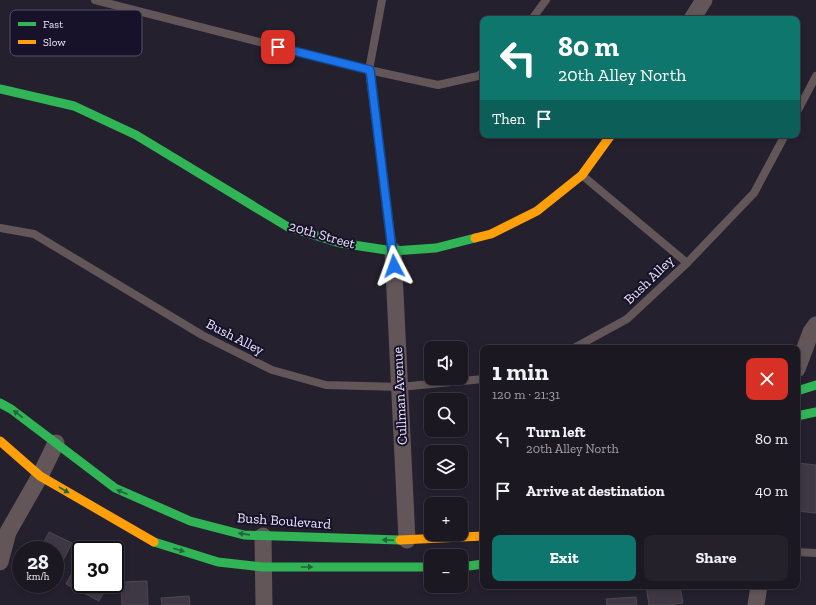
<!DOCTYPE html>
<html lang="en">
<head>
<meta charset="utf-8">
<style>
	:root { --surface:#1b1822; --page:#24212a; --text:#f1f3f6; --muted:#a0a0a5; --line:#393740; --accent:#0f766e }
	body { margin:0; font-family:"Zilla Slab",serif; background:var(--page); color:var(--text); height:100vh; display:flex; flex-direction:column; font-size:15px; white-space:nowrap }
	* { box-sizing:border-box; margin:0 }
	p { font-size:13px; color:var(--muted) }
	.icon { flex:none; width:22px; height:22px; fill:none; stroke:currentColor; stroke-width:2; stroke-linecap:round; stroke-linejoin:round }
	.map { position:relative; flex:1; overflow:hidden }
	.side { position:absolute; left:480px; top:345px; width:320px; height:244px; display:flex; flex-direction:column; background:var(--surface); border-radius:8px; box-shadow:0 2px 6px #0003,0 0 0 1px var(--line) }
	.side>* { flex:none }
	.hud { position:absolute; left:480px; top:16px; width:320px; height:122px; border-radius:8px; box-shadow:0 2px 6px #0003,0 0 0 1px var(--line); background:#0f766e; color:#fff; overflow:hidden }
	.fabs { position:absolute; left:424px; top:341px; display:grid; gap:8px }
	.fabs a { display:grid; place-items:center; width:44px; height:44px; border-radius:8px; background:var(--surface); box-shadow:0 2px 6px #0003,0 0 0 1px var(--line); font-size:20px }
	.speed { position:absolute; left:12px; top:541px; display:flex; gap:8px; font-size:20px; font-weight:700; text-align:center }
	.speed>* { display:grid; place-content:center; width:52px; height:52px; border-radius:50%; background:var(--surface); box-shadow:0 2px 6px #0003,0 0 0 1px var(--line); line-height:1 }
	.speed small { font-size:10px; font-weight:400 }
	.speed .limit { border:2px solid #111; border-radius:6px; background:#fff; color:#111 }
	.pin { position:absolute; display:grid; place-items:center; width:34px; height:34px; color:#fff; margin:-17px; border-radius:8px; box-shadow:0 2px 6px #0006 }
	.me { position:absolute; width:44px; margin:-22px; rotate:356deg; stroke-linejoin:round; filter:drop-shadow(0 0 3px #0008) }
	.turn { display:flex; align-items:center; gap:14px; height:84px; padding:0 12px; font-size:18px }
	.turn .icon { width:52px; height:52px; stroke-width:2.5 }
	.turn b { display:block; font-size:28px; line-height:34px }
	.then { display:flex; align-items:center; height:38px; padding:0 12px; background:#0003; gap:8px; font-size:15px }
	.round { display:grid; place-items:center; flex:none; width:42px; height:42px; border-radius:8px; background:var(--page) }
	.summary { display:flex; align-items:center; justify-content:space-between; height:68px; padding:0 12px }
	h1 { font-size:24px; font-weight:800; line-height:30px }
	.cta { display:flex; gap:8px; margin-top:auto; padding:8px 12px }
	.cta a { flex:1; height:46px; border-radius:8px; background:var(--accent); color:#fff; font-size:16px; font-weight:800; line-height:46px; text-align:center }
	.cta a+a { background:var(--page); color:var(--text) }
	ul { padding:0; list-style:none }
	li { display:flex; align-items:center; gap:12px; height:52px; padding:0 12px }
	li div { flex:1 }
	li b { display:block; font-size:15px }
	li em { font-style:normal }
	.map>svg:first-child { display:block }
	.building { fill:#3e3844; stroke:#4e4752 }
	.lines { fill:none; stroke-linecap:round; stroke-linejoin:round }
	.lane { stroke:#635658; stroke-width:8 }
	.street { stroke:#635658; stroke-width:17 }
	.fast { stroke:#30b455; stroke-width:9 }
	.slow { stroke:#ff9f0a; stroke-width:9 }
	.oneway { fill:#246240 }
	.route-casing { stroke:#114b97; stroke-width:10 }
	.route { stroke:#1a73e8; stroke-width:7 }
	.labels { text-anchor:middle; dominant-baseline:central; stroke-width:4; stroke-linejoin:round; paint-order:stroke }
	.street-label { font-size:14px; fill:#eae7fa; stroke:#17112a }
	.key { fill:#17112a; stroke:#565168; stroke-width:1 }
	.key-label { font-size:11px; fill:#eae7fa }
</style>
</head>
<body>
<div class="map">
<svg width="816" height="605" viewBox="0 0 816 605">
	<rect width="100%" height="100%" fill="#24202e"/>
	<g class="building">
		<polygon points="797,463 816,465 816,513 797,511"/>
		<polygon points="49,532 72,543 55,576 55,550 40,550"/>
		<polygon points="80,558 81,559 81,584 108,584 99,601 66,584"/>
		<polygon points="147,581 148,605 122,605 121,582"/>
		<polygon points="39,584 51,584 48,589"/>
		<polygon points="646,586 680,586 683,603 669,605 649,605"/>
		<polygon points="189,596 190,605 162,605 161,598"/>
		<polygon points="636,597 637,605 607,605 606,599"/>
	</g>
	<g class="lines">
		<g class="lane">
			<polyline points="95,0 369,70 438,85 478,76 483,72"/>
			<polyline points="382,0 369,70 393,251"/>
			<polyline points="532,19 546,0"/>
			<polyline points="797,112 816,76"/>
			<polyline points="583,176 687,263"/>
			<polyline points="0,228 34,234 202,335 272,370 326,385 400,387 483,379"/>
			<polyline points="574,348 627,319 687,263 754,193 785,135"/>
			<polyline points="797,552 816,553"/>
		</g>
		<g class="street">
			<polyline points="692,19 704,0"/>
			<polyline points="393,251 407,540"/>
			<polyline points="797,369 811,332 816,325"/>
			<polyline points="263,536 264,605"/>
			<polyline points="0,562 8,532 40,476 56,443"/>
			<polyline points="756,605 759,586"/>
		</g>
		<g class="fast">
			<polyline points="0,89 74,106 136,135 288,227 340,243 393,251 436,248 475,238"/>
			<polyline points="797,391 816,385"/>
			<polyline points="0,403 11,409 115,488 190,521 244,535 400,540"/>
			<polyline points="797,416 816,412"/>
			<polyline points="154,542 218,562 263,567 431,567"/>
			<polyline points="461,567 483,564"/>
		</g>
		<g class="slow">
			<polyline points="475,238 491,234 537,211 582,175 611,135"/>
			<polyline points="0,441 40,476 154,542"/>
			<polyline points="400,540 483,536"/>
		</g>
	</g>
	<defs><path id="oneway-solid" d="M-6-.8H1V-3.2L6.5 0L1 3.2V.8H-6Z"/></defs>
	<g class="oneway">
		<use href="#oneway-solid" transform="translate(18 414) rotate(-143)"/>
		<use href="#oneway-solid" transform="translate(64 490) rotate(30)"/>
		<use href="#oneway-solid" transform="translate(122 492) rotate(-157)"/>
		<use href="#oneway-solid" transform="translate(244 534) rotate(-172)"/>
		<use href="#oneway-solid" transform="translate(388 540) rotate(-178)"/>
		<use href="#oneway-solid" transform="translate(179 550) rotate(17)"/>
		<use href="#oneway-solid" transform="translate(307 567)"/>
	</g>
	<g class="lines">
		<defs>
			<polyline id="route" points="278,47 370,70 394,266"/>
		</defs>
		<use href="#route" class="route-casing"/>
		<use href="#route" class="route"/>
	</g>
	<g class="labels">
		<g class="street-label">
			<text transform="translate(322 235) rotate(16)">20th Street</text>
			<text transform="translate(649 280) rotate(-44)">Bush Alley</text>
			<text transform="translate(235 337) rotate(27)">Bush Alley</text>
			<text transform="translate(400 396) rotate(-93)">Cullman Avenue</text>
			<text transform="translate(284 521) rotate(4)">Bush Boulevard</text>
		</g>
	</g>
	<rect x="10" y="10" width="132" height="46" rx="6" class="key"/>
	<rect x="18" y="22" width="18" height="4" fill="#30b455"/>
	<rect x="18" y="40" width="18" height="4" fill="#ff9f0a"/>
	<g class="key-label">
		<text x="43" y="28">Fast</text>
		<text x="43" y="46">Slow</text>
	</g>
</svg>
<div class="fabs">
<a><svg class="icon" aria-label="sound" viewBox="0 0 24 24"><path d="M4 9h4l5-4v14l-5-4H4zM17 9q2 3 0 6"/></svg></a>
<a><svg class="icon" aria-label="search" viewBox="0 0 24 24"><circle cx="10" cy="10" r="6"/><path d="M15 15l6 6"/></svg></a>
<a><svg class="icon" aria-label="layers" viewBox="0 0 24 24"><path d="M12 4l9 5-9 5-9-5zM3 14l9 5 9-5"/></svg></a>
<a>+</a>
<a>−</a>
</div>
<div class="speed"><div>28<small>km/h</small></div><div class="limit">30</div></div>
<div class="pin" style="left:278px;top:47px;background:#d93025"><svg class="icon" aria-label="arrive" viewBox="0 0 24 24"><path d="M6 21V4h12l-3 4 3 4H6"/></svg></div>
<svg class="me" style="left:394px;top:266px" viewBox="-20 -20 40 40"><path d="M0-17L14 15 0 8-14 15z" fill="#1a73e8" stroke="#fff" stroke-width="4"/></svg>
<div class="hud">
<div class="turn"><svg class="icon" aria-label="left" viewBox="0 0 24 24"><path d="M17 20v-9H6M10 6l-5 5 5 5"/></svg><div><b>80 m</b>20th Alley North</div></div>
<div class="then">Then<svg class="icon" aria-label="arrive" viewBox="0 0 24 24"><path d="M6 21V4h12l-3 4 3 4H6"/></svg></div>
</div>
<section class="side">
<div class="summary"><div><h1>1 min</h1><p>120 m · 21:31</p></div><a class="round" style="background:#d93025;color:#fff"><svg class="icon" aria-label="close" viewBox="0 0 24 24"><path d="M6 6l12 12M18 6L6 18"/></svg></a></div>
<ul>
<li><svg class="icon" aria-label="left" viewBox="0 0 24 24"><path d="M17 20v-9H6M10 6l-5 5 5 5"/></svg><div><b>Turn left</b><p>20th Alley North</p></div><em>80 m</em></li>
<li><svg class="icon" aria-label="arrive" viewBox="0 0 24 24"><path d="M6 21V4h12l-3 4 3 4H6"/></svg><div><b>Arrive at destination</b></div><em>40 m</em></li>
</ul>
<div class="cta"><a>Exit</a><a>Share</a></div>
</section>
</div>
</body>
</html>
